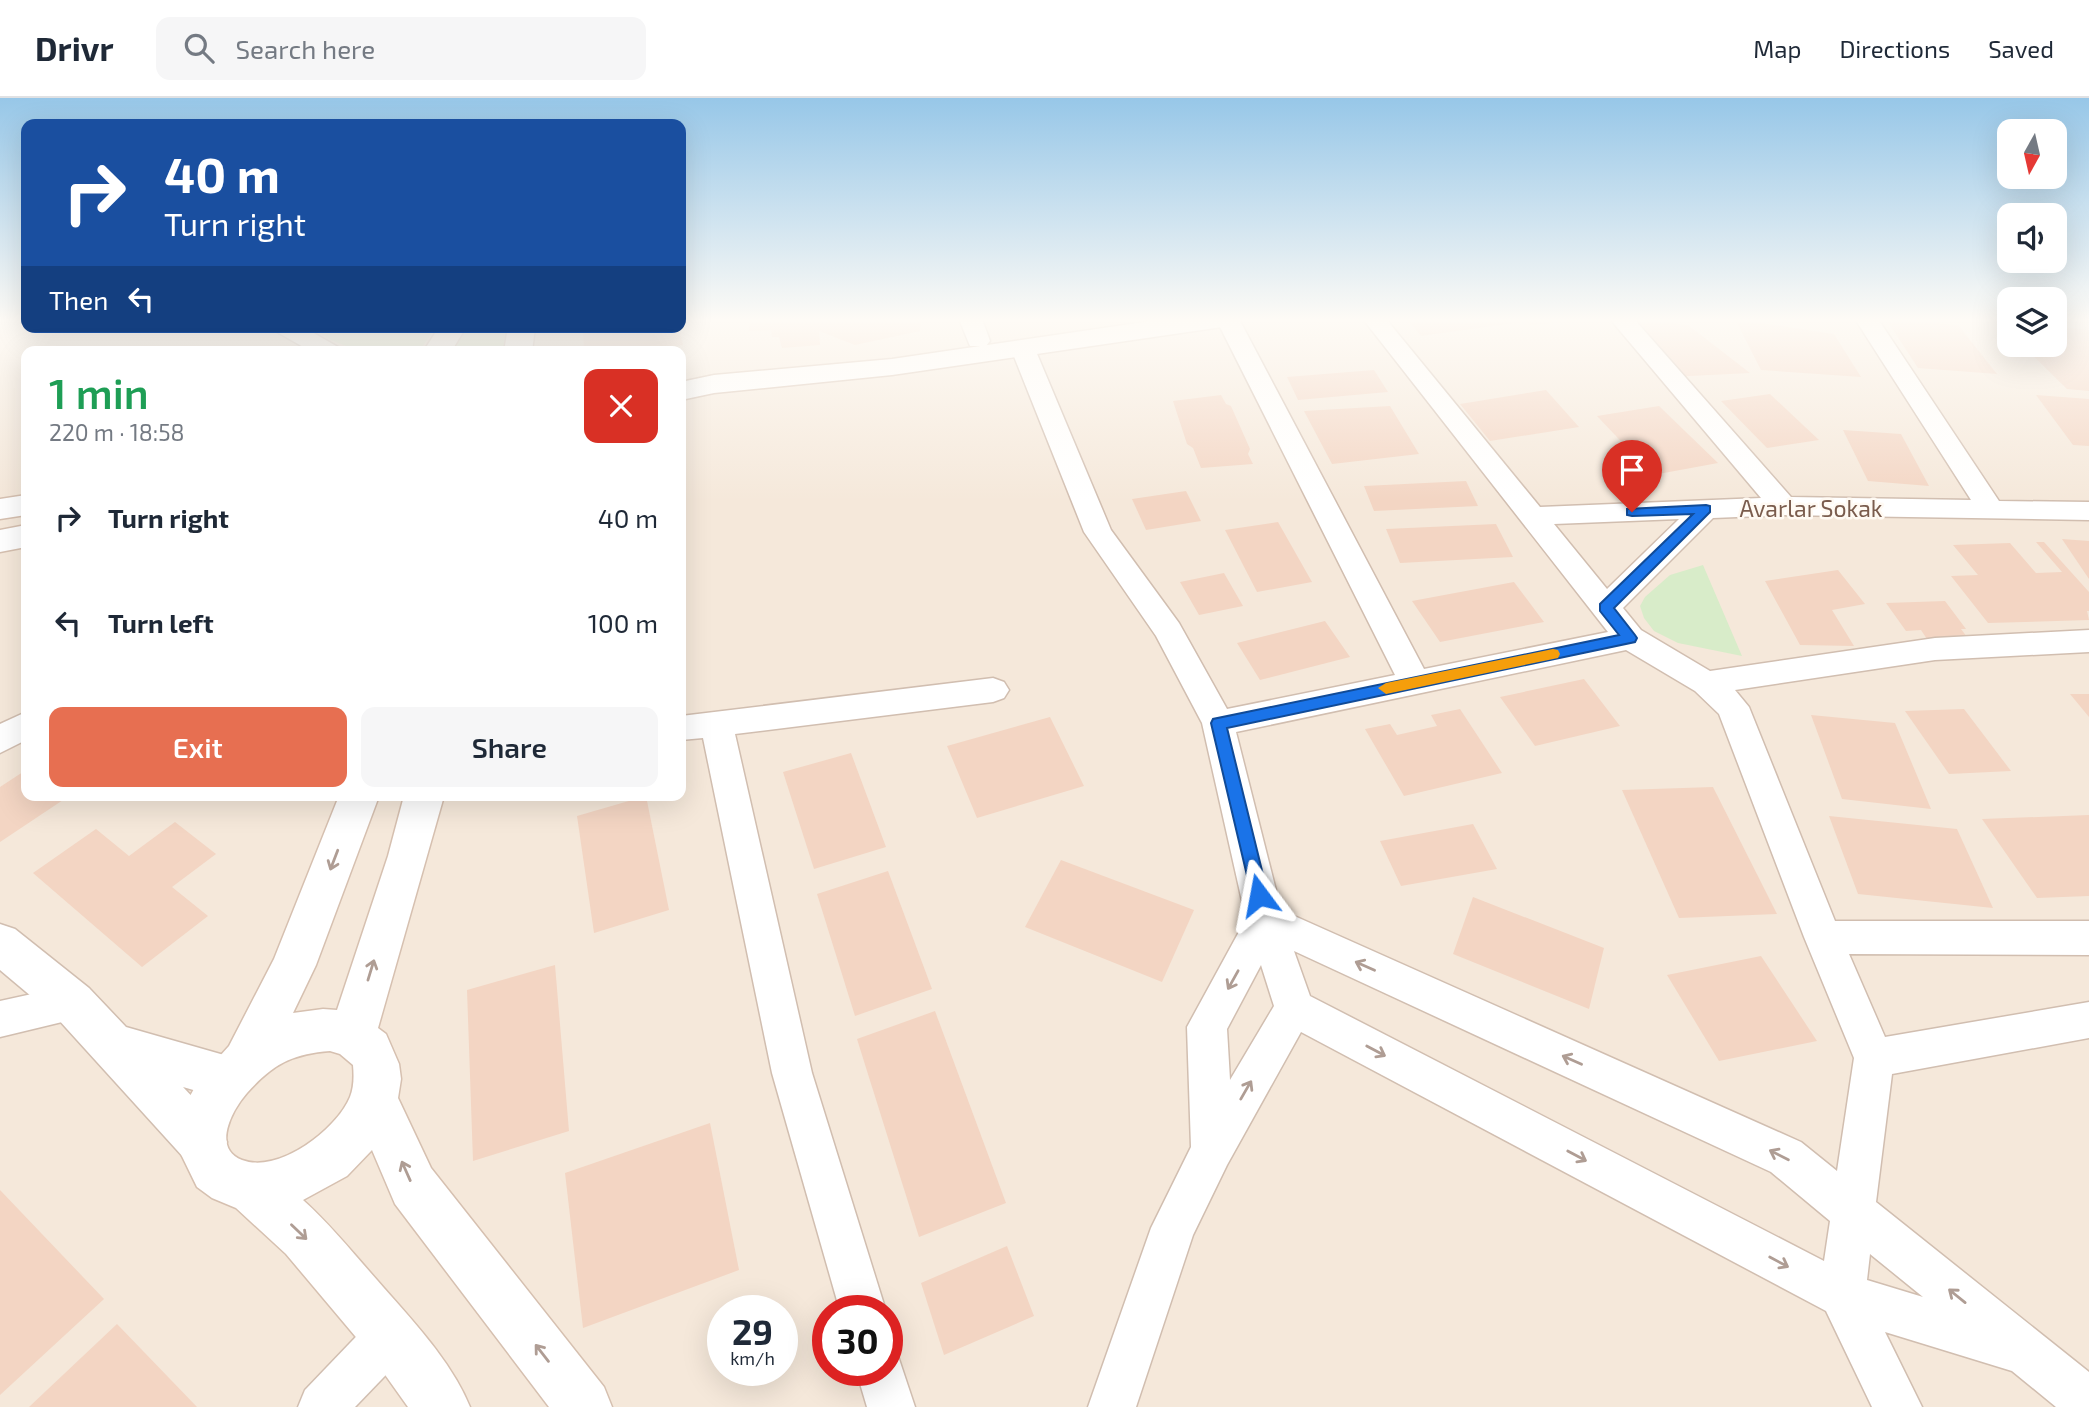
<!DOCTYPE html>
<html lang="en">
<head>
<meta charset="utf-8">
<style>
	:root { --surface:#fff; --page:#f6f6f7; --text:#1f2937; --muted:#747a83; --line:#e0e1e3; --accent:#e76f51 }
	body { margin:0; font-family:"Exo 2",sans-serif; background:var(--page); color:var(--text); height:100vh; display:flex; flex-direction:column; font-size:26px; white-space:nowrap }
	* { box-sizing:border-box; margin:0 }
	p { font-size:23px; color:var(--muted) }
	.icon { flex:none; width:38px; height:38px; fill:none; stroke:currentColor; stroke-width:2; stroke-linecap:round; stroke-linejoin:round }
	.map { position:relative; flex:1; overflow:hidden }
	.drawer { position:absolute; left:21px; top:248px; width:665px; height:455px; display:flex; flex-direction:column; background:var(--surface); border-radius:14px; box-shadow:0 7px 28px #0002 }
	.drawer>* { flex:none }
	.hud { position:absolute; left:21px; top:21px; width:665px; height:214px; border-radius:14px; box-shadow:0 7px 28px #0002; background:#1a4fa0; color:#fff; overflow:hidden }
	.needle { width:46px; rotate:188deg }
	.buttons { position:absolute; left:1997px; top:21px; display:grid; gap:14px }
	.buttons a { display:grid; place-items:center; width:70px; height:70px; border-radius:14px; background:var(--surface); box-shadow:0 7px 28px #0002; font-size:35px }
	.speed { position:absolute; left:707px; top:1197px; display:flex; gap:14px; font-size:35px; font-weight:700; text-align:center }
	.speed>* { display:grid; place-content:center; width:91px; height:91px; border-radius:50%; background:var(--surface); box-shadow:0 7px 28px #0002; line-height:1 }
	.speed small { font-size:18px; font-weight:400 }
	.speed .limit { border:10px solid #d22; background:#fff; color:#111 }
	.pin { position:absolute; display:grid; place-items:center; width:60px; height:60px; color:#fff; margin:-72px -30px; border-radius:50% 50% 50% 0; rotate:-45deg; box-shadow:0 0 7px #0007 }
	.pin .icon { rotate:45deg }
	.me { position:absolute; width:77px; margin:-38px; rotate:347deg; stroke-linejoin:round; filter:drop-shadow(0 0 5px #0008) }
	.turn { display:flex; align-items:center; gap:24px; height:147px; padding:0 28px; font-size:32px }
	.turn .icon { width:91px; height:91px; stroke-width:2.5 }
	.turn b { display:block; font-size:49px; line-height:60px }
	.then { display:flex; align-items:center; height:66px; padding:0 28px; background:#0003; gap:14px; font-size:26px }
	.round { display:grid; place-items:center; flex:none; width:74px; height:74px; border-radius:14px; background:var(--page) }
	.overview { display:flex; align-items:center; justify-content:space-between; height:119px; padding:0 28px }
	h1 { font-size:42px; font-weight:600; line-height:52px; color:#1e9e55 }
	.cta { display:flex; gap:14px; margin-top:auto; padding:14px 28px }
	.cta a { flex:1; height:80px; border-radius:14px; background:var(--accent); color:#fff; font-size:28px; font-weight:600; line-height:80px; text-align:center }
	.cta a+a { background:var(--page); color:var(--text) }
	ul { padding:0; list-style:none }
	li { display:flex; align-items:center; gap:21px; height:105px; padding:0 28px }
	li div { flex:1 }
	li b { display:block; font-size:26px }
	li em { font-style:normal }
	header { display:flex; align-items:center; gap:42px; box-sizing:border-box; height:98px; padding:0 35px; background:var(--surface); border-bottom:2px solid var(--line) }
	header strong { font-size:33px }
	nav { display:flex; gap:38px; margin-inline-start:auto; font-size:24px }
	.search { width:490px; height:63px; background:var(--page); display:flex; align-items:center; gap:18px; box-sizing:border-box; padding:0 24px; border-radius:14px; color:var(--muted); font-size:26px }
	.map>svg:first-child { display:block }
	.residential { fill:#f5e8da; fill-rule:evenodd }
	.green { fill:#d8ecc9 }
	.building { fill:#f3d5c3 }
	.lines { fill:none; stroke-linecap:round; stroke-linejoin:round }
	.minor-casing { stroke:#d1beb0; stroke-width:3 }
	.tertiary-casing { stroke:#d1beb0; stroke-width:3 }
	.secondary-casing { stroke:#d6c0b0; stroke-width:3 }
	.minor { fill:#fff; fill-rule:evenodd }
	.tertiary { fill:#fff; fill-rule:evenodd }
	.secondary { fill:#fff; fill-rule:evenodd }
	.oneway { stroke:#af9d94 }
	.route { fill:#1a73e8; stroke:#114b97; stroke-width:2 }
	.slow { fill:#f59e0b }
	.labels { text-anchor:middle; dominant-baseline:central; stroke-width:5; stroke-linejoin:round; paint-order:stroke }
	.street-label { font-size:23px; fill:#7a5c4d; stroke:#fffaf3 }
</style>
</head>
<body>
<header>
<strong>Drivr</strong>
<div class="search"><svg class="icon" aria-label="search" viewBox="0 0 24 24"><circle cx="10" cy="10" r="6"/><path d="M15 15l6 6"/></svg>Search here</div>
<nav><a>Map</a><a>Directions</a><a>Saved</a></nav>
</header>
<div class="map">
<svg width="2089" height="1309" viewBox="0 0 2089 1309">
	<rect width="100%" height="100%" fill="#fdf6ec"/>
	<path class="residential" d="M 0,221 L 26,221 L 26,229 L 681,229 L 681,221 L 2009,221 L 2009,247 L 2054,247 L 2055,221 L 2089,221 L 2089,1309 L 0,1309 ZM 26,254 L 681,254 L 681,698 L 26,698 ZM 723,1213 L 782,1213 L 782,1272 L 723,1272 ZM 828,1213 L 887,1213 L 887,1272 L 828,1272 Z"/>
	<g class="green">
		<path d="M 314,229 L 435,229 L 419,254 C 383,254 343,257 314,229 Z"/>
		<polygon points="467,229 508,229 504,253 453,254"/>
		<polygon points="1703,467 1742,558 1678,545 1654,533 1644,520 1640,508 1645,499 1670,477"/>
	</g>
	<g class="building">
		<polygon points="750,221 921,221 920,233 855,247 819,233 820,247 782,250 779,239 772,239 771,232 749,233"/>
		<polygon points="1407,221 1511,221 1515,225 1421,238"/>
		<polygon points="1525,221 1580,221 1580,223 1530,227"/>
		<polygon points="1635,221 1688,227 1750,275 1670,279"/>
		<polygon points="1735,221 1834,236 1861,279 1761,272"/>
		<polygon points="1886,221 1958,227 1997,276 1918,270"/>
		<polygon points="2054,228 2089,232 2089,293 2067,291 2022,247 2054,247"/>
		<polygon points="680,229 683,247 635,254 584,254 583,230"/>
		<polygon points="1374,272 1388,294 1298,302 1287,279"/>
		<polygon points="1546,292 1579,329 1490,343 1460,306"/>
		<polygon points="1770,296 1819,342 1767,350 1721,303"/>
		<polygon points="1221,297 1226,306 1231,308 1250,351 1248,356 1253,366 1201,370 1193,350 1187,346 1173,303"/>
		<polygon points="2036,297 2089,301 2089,348 2073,347"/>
		<polygon points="1390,308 1419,356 1332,366 1304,313"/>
		<polygon points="1659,308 1718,365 1653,377 1597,318"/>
		<polygon points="1843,332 1901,336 1929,388 1868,383"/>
		<polygon points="1466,383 1478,408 1374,413 1364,388"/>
		<polygon points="1186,393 1201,423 1146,432 1132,401"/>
		<polygon points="1278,424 1312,484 1257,494 1225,432"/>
		<polygon points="1496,426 1513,459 1400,465 1386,431"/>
		<polygon points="2062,441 2089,443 2089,481"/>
		<polygon points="2036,444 2044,444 2089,494 2089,513 2087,513 2089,522 1988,525 1951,478 1978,477 1953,447 2010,445 2036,475 2062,474"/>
		<polygon points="1838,472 1865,506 1832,512 1854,548 1800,547 1765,483"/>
		<polygon points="1224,475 1243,508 1199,517 1180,484"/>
		<polygon points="1514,484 1544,524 1440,544 1412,503"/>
		<polygon points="1945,503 1966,531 1961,531 1970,543 1929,544 1921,532 1906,533 1886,505"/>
		<polygon points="1325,523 1350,559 1260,582 1237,545"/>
		<polygon points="1584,581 1620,628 1535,648 1500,599"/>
		<polygon points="2070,596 2089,596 2089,619"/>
		<polygon points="1460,611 1502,675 1404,698 1365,631 1390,626 1397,637 1437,628 1431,617"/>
		<polygon points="1964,611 2011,673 1949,676 1905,613"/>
		<polygon points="1811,617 1895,625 1931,711 1842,701"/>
		<polygon points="1050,619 1084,688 977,720 947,648"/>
		<polygon points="851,655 886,749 814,771 783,674"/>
		<polygon points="26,672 26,698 69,698 0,744 0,689"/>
		<polygon points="1713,689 1777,816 1679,820 1622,692"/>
		<polygon points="646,698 669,812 594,835 577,718"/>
		<polygon points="2089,717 2089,798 2037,800 1982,721"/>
		<polygon points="1829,718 1957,731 1993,810 1858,796"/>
		<polygon points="175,724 216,756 172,789 208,818 142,869 33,775 96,731 129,758"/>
		<polygon points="1473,726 1497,771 1401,788 1380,743"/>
		<polygon points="1061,762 1194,812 1162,884 1025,829"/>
		<polygon points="888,773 932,891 855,918 817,796"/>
		<polygon points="1473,799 1604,850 1589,911 1453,856"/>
		<polygon points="1761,858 1817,943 1719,963 1667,877"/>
		<polygon points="555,867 569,1033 473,1063 467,892"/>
		<polygon points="935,913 1006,1105 919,1139 857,941"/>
		<polygon points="710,1025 739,1172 583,1230 565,1075"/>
		<polygon points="0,1092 104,1201 0,1297"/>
		<polygon points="1007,1148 1034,1218 944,1257 921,1185"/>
		<polygon points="117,1226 197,1309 29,1309"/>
	</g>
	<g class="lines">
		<defs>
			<g id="minor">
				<polygon points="959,221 982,221 990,243 986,248 970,248"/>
				<path d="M 1216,221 L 1239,221 L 1424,571 L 1608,534 L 1363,221 L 1386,221 L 1540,409 L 1761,400 L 1610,221 L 1634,221 L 1791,399 L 1971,402 L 1855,221 L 1878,221 L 1999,403 L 2089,404 L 2089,422 L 1783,417 L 1713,420 L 1623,510 L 1641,532 L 1710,573 L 1935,540 L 2089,532 L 2089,554 L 1935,562 L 1735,592 L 1749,609 L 1835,823 L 2089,823 L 2089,857 L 1849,856 L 1885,939 L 2089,904 L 2089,940 L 1892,976 L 1876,1104 L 2089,1274 L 2089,1309 L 2056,1309 L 2012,1273 L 1885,1234 L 1922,1309 L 1872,1309 L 1826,1213 L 1301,934 L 1227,1067 L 1193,1137 L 1136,1309 L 1088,1309 L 1151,1130 L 1191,1049 L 1187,929 L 1246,821 L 1202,625 L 1156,538 L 1084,434 L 1011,251 L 1015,246 L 1031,246 L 1035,251 L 1111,432 L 1179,525 L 1227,611 L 1395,577 ZM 1679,421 L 1607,491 L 1554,426 ZM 1626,552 L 1695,593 L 1719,616 L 1804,839 L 1854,960 L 1837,1073 L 1801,1044 L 1281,812 L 1236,634 ZM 1294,853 L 1771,1074 L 1830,1123 L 1824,1163 L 1310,898 ZM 1261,867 L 1274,908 L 1230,982 L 1227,931 ZM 1870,1156 L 1923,1199 L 1867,1182 Z"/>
				<polygon points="274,229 303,229 338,249 342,254 312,254 277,234"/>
				<polygon points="993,580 1004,584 1009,592 1004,600 993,604 735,636 812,975 886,1213 840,1213 772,975 703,640 681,642 681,618"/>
				<polygon points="26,614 26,642 0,655 0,626"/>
				<polygon points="73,887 87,892 93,905 87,918 0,939 0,903"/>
				<polygon points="390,1215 407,1221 413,1238 407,1255 355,1309 298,1309 305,1292 373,1221"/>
				<polygon points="887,1251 897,1255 915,1309 867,1309 856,1272 887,1272"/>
			</g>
			<polygon id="tertiary" points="0,826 15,831 89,890 126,929 245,963 252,979 245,995 228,1002 183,989 219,1027 227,1044 219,1061 202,1068 185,1061 57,920 0,872"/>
			<g id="secondary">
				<polygon points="1165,221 1235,221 1231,227 1222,229 892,277 714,295 681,302 681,284 714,277 892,261"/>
				<polygon points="439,229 466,229 451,254 423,254"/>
				<polygon points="508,229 535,229 532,254 504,254"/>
				<polygon points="26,397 26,417 0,421 0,401"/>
				<polygon points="26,427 26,449 0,454 0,432"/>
				<path d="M 339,698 L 379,698 L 316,867 L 293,915 L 323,911 L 337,912 L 388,758 L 404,698 L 444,698 L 378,930 L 386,936 L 399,966 L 401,981 L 398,1000 L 431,1070 L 604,1289 L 612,1309 L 549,1309 L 395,1106 L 372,1052 L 347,1078 L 303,1102 C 330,1126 353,1155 377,1182 C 410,1220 451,1262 470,1309 L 408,1309 L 371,1257 L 286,1156 L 236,1110 L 212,1100 L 197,1089 L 178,1050 L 178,1032 L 190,998 L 200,980 L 229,948 L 274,861 ZM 330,953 L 340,956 L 353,967 C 354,978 354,989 350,999 C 337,1031 279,1076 242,1062 C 211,1050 233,1011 247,995 C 273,966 292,956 330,953 Z"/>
			</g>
		</defs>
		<use href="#minor" class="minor-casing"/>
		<use href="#tertiary" class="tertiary-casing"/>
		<use href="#secondary" class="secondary-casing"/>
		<use href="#minor" class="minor"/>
		<use href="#tertiary" class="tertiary"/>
		<use href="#secondary" class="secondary"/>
	</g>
	<defs><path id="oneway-shaft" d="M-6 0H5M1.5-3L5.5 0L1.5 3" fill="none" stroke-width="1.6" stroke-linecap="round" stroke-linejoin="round" transform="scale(1.75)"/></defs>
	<g class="oneway">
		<use href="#oneway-shaft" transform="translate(334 762) rotate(111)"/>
		<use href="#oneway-shaft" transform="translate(1365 868) rotate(-156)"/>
		<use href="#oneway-shaft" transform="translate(371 872) rotate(-73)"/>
		<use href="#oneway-shaft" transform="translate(1233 882) rotate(119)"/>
		<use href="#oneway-shaft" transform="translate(1376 953) rotate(28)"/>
		<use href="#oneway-shaft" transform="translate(1572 962) rotate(-156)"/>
		<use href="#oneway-shaft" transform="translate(1246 992) rotate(-60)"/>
		<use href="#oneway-shaft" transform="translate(1779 1057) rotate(-153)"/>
		<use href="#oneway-shaft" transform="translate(1577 1058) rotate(28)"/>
		<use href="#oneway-shaft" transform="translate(406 1073) rotate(-114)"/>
		<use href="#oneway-shaft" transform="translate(299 1134) rotate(44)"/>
		<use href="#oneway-shaft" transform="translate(1779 1164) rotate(28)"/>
		<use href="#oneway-shaft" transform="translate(1957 1198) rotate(-141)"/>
		<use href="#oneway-shaft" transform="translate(542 1255) rotate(-128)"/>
	</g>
	<linearGradient id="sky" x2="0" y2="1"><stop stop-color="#97c7e8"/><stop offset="0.55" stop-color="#fefbf6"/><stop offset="1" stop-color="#fefbf6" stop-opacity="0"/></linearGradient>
	<rect width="2089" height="404" fill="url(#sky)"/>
	<polygon class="route" points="1706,407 1710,408 1710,414 1614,510 1635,537 1637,540 1635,544 1227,630 1268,797 1266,803 1259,805 1253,803 1211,625 1213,621 1619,537 1600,513 1600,506 1693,416 1632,418 1627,417 1627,411"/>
	<polygon class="slow" points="1553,551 1558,552 1560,556 1558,560 1386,596 1378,590 1386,585"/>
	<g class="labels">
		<g class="street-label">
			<text x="1811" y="410">Avarlar Sokak</text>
		</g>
	</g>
</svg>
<div class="buttons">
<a><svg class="needle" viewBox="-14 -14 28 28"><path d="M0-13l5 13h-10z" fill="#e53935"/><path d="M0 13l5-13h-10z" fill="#747a83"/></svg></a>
<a><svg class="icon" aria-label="sound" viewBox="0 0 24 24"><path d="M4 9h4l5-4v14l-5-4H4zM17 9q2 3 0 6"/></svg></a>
<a><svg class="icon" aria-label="layers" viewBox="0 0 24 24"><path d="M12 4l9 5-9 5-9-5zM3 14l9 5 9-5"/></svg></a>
</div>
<div class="speed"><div>29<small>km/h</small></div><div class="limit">30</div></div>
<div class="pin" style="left:1632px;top:414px;background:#d93025"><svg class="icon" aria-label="arrive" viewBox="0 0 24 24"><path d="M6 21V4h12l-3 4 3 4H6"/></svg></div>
<svg class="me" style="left:1259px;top:797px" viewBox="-20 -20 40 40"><path d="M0-17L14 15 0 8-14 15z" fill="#1a73e8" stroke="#fff" stroke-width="4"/></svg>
<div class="hud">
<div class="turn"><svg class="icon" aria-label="right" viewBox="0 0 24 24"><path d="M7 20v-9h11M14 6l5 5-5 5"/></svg><div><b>40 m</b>Turn right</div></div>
<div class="then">Then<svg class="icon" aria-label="left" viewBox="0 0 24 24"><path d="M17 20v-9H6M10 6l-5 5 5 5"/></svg></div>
</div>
<section class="drawer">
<div class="overview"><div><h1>1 min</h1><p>220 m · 18:58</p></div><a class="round" style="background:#d93025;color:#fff"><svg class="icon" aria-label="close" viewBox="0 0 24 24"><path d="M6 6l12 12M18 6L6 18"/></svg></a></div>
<ul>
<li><svg class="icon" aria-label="right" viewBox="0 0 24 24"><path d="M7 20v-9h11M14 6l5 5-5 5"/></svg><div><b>Turn right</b></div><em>40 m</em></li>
<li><svg class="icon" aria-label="left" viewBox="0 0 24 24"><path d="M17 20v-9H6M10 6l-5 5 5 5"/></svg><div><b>Turn left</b></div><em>100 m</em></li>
</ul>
<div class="cta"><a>Exit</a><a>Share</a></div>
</section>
</div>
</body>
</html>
